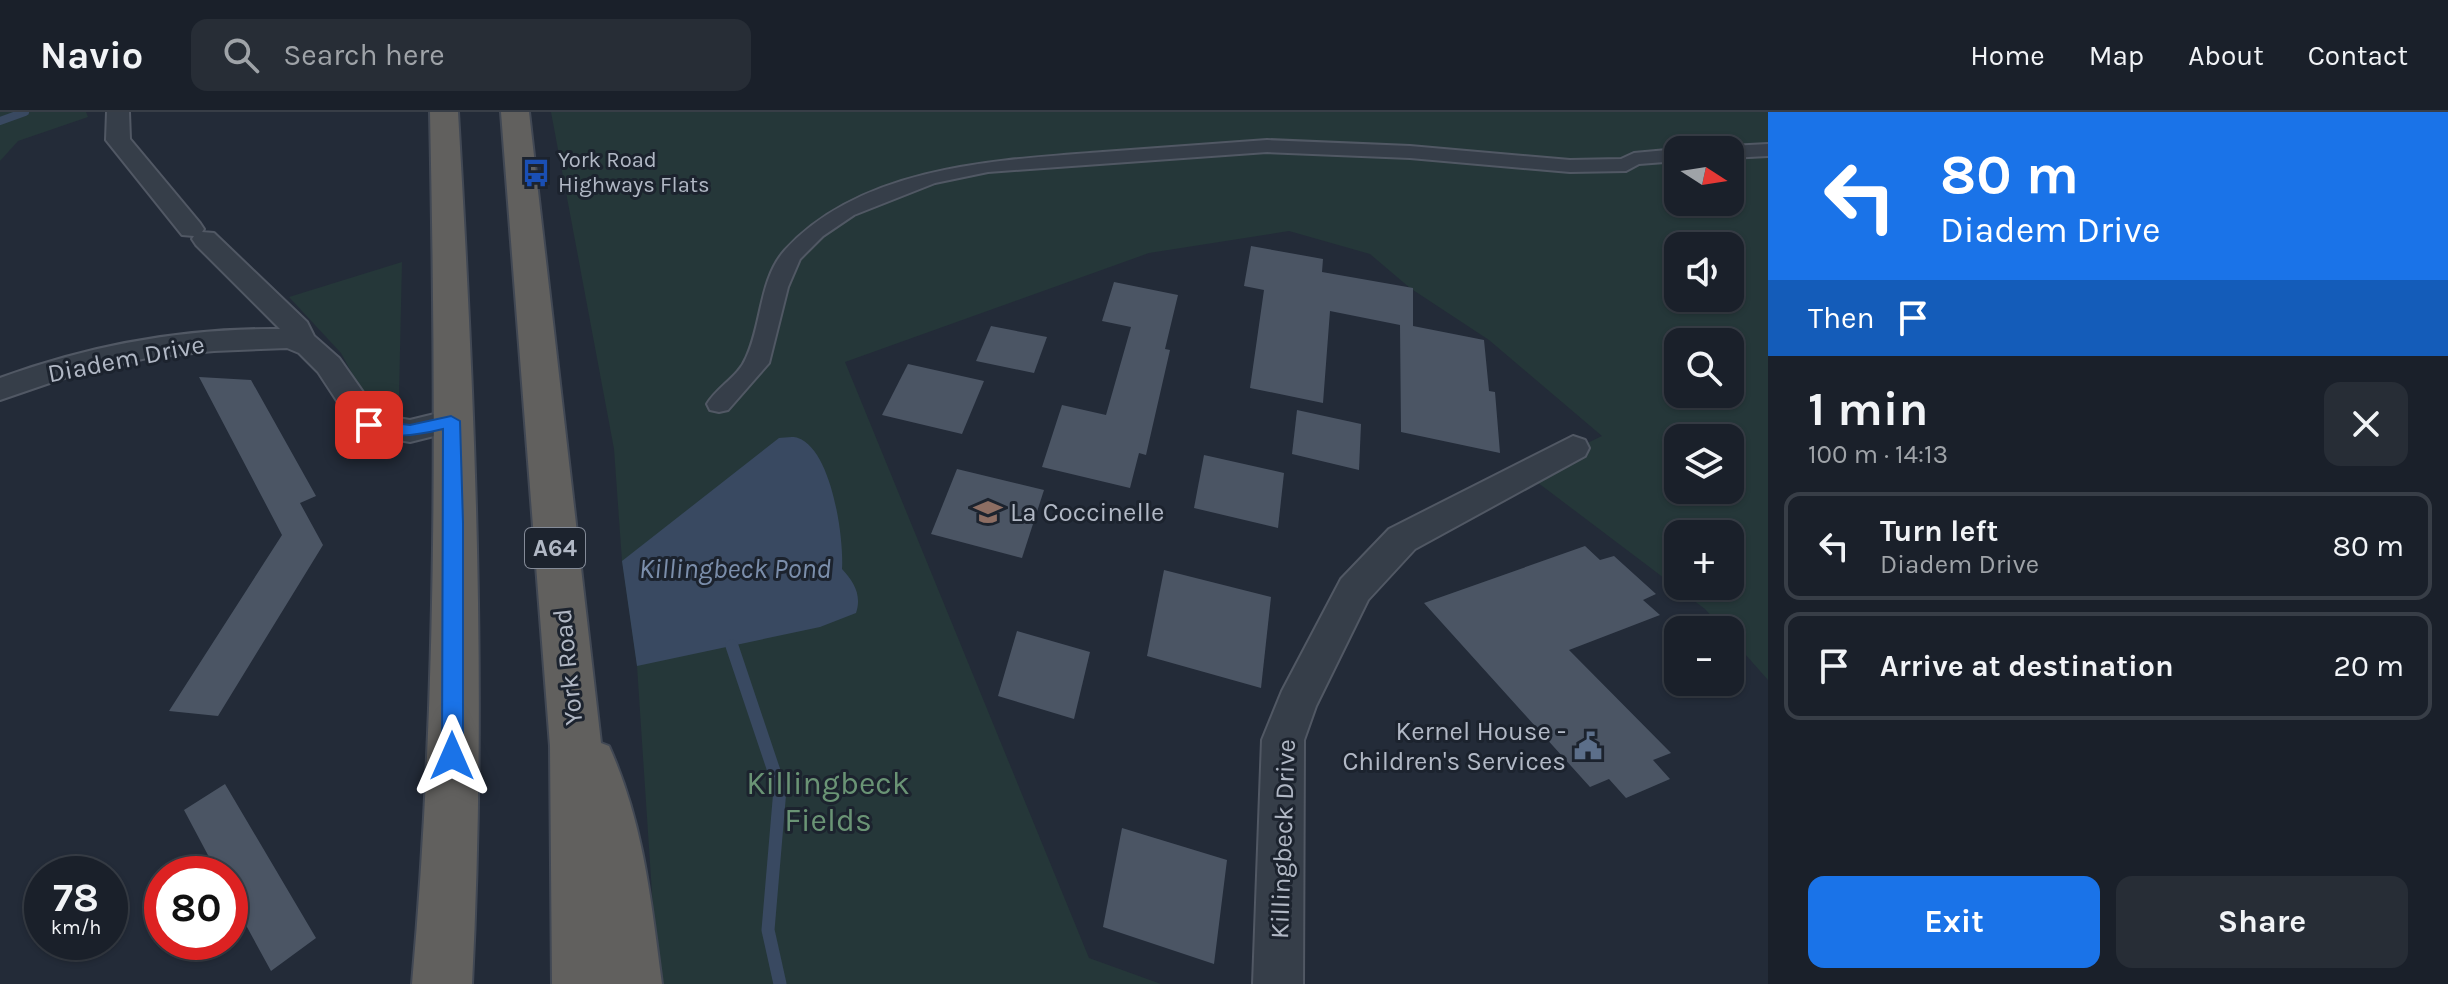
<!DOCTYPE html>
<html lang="en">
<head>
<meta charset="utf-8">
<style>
	:root { --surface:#1a202a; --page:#272d36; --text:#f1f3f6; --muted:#9fa3a8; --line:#383e47; --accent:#1a73e8 }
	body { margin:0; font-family:Karla,sans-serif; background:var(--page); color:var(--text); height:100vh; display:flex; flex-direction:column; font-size:30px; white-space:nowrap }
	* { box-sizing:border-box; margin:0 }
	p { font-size:26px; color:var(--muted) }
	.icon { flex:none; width:44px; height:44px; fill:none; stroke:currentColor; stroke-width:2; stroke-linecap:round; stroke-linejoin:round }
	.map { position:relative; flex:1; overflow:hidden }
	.drawer { display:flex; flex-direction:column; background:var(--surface); width:680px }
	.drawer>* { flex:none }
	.hud { background:#1a73e8; color:#fff; overflow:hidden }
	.needle { width:52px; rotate:102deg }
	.fabs { position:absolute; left:1664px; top:24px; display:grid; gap:16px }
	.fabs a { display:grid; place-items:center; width:80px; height:80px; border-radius:16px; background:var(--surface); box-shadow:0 2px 6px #0004,0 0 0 2px var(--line); font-size:40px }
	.speed { position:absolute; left:24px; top:744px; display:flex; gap:16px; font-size:40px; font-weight:700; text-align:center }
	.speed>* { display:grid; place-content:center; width:104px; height:104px; border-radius:50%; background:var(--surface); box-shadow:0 2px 6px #0004,0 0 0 2px var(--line); line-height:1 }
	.speed small { font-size:20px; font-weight:400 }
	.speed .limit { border:12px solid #d22; background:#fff; color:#111 }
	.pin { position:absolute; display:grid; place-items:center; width:68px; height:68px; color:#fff; margin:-34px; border-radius:16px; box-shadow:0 4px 12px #0006 }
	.me { position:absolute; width:88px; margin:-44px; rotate:0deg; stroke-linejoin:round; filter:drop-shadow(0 0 6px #0008) }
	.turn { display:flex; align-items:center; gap:28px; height:168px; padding:0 40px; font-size:36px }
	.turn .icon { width:104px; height:104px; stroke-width:2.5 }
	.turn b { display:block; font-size:56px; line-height:68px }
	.then { display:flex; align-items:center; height:76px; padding:0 40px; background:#0003; gap:16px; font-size:30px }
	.round { display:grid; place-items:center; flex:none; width:84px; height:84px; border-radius:16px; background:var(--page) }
	.head { display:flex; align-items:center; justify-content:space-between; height:136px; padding:0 40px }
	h1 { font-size:48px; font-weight:700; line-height:60px }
	.primary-button { display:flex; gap:16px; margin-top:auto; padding:16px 40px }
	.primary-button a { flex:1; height:92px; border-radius:16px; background:var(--accent); color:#fff; font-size:32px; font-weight:700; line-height:92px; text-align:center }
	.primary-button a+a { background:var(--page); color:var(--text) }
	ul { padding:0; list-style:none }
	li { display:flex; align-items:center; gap:24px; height:108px; margin:0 16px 12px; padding:0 24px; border:4px solid var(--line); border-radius:16px }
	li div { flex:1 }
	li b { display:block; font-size:30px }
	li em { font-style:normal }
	header { display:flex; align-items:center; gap:48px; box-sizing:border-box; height:112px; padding:0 40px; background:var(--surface); border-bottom:2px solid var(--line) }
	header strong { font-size:38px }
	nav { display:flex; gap:44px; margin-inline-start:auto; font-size:28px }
	.search { width:560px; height:72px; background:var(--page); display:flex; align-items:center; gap:20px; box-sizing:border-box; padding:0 28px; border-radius:16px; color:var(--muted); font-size:30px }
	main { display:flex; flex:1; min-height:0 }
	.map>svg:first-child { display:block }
	.green { fill:#253739; fill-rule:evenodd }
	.water { fill:#394961 }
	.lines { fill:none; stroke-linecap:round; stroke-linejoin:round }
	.stream-far1 { stroke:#394961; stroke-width:8 }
	.stream { stroke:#394961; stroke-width:13 }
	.building { fill:#4b5564 }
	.pedestrian-casing { stroke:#515864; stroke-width:4 }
	.minor-casing { stroke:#515864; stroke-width:4 }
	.trunk-casing { stroke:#414854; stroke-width:4 }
	.pedestrian { fill:#363e49; fill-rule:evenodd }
	.minor { fill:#363e49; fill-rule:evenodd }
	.trunk { fill:#61605e; fill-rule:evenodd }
	.route { fill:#1a73e8; stroke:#114b97; stroke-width:2 }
	.labels { text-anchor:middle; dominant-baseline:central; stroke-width:6; stroke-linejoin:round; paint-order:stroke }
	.far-poi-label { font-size:22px; fill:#b1b8c5; stroke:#1c232e; text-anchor:start }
	.shield { fill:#1c232e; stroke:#848b98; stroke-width:2 }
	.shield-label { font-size:24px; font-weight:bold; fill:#b1b8c5 }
	.street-label { font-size:26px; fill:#b1b8c5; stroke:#1c232e }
	.poi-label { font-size:26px; fill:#b1b8c5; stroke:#1c232e; text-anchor:start }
	.water-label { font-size:28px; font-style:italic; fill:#7b8eab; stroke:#1c232e }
	.near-park-label { font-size:32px; fill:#6a9475; stroke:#1c232e }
</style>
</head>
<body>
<header>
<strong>Navio</strong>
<div class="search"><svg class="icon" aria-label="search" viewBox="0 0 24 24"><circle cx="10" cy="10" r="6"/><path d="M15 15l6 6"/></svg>Search here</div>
<nav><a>Home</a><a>Map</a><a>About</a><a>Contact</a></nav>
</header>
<main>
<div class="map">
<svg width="1768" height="872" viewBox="0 0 1768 872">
	<rect width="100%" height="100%" fill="#232b38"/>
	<g class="green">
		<polygon points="0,0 86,0 88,5 18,29 0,49"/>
		<path d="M 551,0 L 1768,0 L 1768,568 L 1730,525 L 1730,518 L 1724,518 L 1705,497 L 1525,361 L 1602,324 L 1489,228 L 1410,176 L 1370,142 L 1289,119 L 1149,141 L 845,250 L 1089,846 L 1161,872 L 658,872 L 637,554 L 622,449 L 614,337 ZM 1678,38 L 1730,38 L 1730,90 L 1678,90 ZM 1678,134 L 1730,134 L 1730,186 L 1678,186 ZM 1678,230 L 1730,230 L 1730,282 L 1678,282 ZM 1678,326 L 1730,326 L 1730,378 L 1678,378 ZM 1678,422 L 1730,422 L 1730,474 L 1678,474 Z"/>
		<path d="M 402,150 L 399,283 C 391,292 378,296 367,289 L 341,241 L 289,185 Z"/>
	</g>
	<path class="water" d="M 779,326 C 784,326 793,324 798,326 C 832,338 844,426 842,457 C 854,470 862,483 856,501 L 820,515 L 637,554 L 622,449 Z"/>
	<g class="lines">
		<polyline class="stream-far1" points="0,9 25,0"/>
		<polyline class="stream" points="732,534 780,677 768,818 780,872"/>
	</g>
	<g class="building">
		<polygon points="1251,134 1323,147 1322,160 1413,176 1413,214 1484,228 1489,279 1495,280 1500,341 1401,320 1400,213 1330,199 1323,291 1250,276 1264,178 1244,174"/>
		<polygon points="1114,170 1178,183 1165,237 1170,238 1146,343 1139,341 1130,376 1042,355 1062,293 1106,303 1131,215 1102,209"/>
		<polygon points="991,214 1047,225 1034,261 976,249"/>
		<polygon points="908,252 984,269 962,322 882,303"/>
		<polygon points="199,265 251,268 316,384 300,391 323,433 218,604 169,599 282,423"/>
		<polygon points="1297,298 1361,312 1359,358 1292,342"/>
		<polygon points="1204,343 1284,361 1278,416 1194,396"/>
		<polygon points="957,357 1044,378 1022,446 931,422"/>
		<polygon points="1585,434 1600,448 1614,444 1656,482 1643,488 1660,503 1569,538 1671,641 1653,648 1670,667 1626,686 1609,667 1590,675 1424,491"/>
		<polygon points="1164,458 1271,485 1261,576 1147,544"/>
		<polygon points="1017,519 1090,540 1074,607 998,584"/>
		<polygon points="225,672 316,826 271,859 230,784 230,762 218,762 184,698"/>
		<polygon points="1122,716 1227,748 1214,852 1103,815"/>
	</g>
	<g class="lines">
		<defs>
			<g id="pedestrian">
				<path d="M 1267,28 L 1410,34 L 1570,48 L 1621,47 L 1634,41 L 1678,37 L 1680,38 L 1678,49 L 1639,52 L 1626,59 L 1570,60 L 1410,46 L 1267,40 L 988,60 L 935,71 L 854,103 L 823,124 L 800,147 L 788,175 L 769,251 L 728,298 L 719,300 L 710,298 L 707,292 C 717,275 739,264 746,246 C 762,213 759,167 785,138 C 862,54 997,48 1103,40 C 1158,36 1212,32 1267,28 Z"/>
				<polygon points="1768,32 1768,44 1730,46 1730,38 1722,38 1730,34"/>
			</g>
			<g id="minor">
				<path d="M 107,0 L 129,0 L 130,27 L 200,111 L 204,117 L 202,120 L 214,121 L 307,210 L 314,224 L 339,246 L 379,303 L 410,308 L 451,298 L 462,301 L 467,309 L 462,317 L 410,330 L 358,321 L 318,260 L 299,241 L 287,236 L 214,239 L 151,245 L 70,264 L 0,288 L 0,266 C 90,233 185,216 280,217 L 196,133 L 192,127 L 194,124 L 182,123 L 106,28 Z"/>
				<polygon points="1573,324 1585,328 1589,336 1585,344 1415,437 1368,488 1316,594 1304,628 1303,872 1253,872 1262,628 1282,579 1341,467 1389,417"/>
			</g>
			<g id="trunk">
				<path d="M 430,0 L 458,0 C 475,290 487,582 472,872 L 412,872 C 438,583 436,290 430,0 Z"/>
				<path d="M 501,0 L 529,0 L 601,631 L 609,634 C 644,712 651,789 662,872 L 552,872 L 550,634 Z"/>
			</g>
		</defs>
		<use href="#pedestrian" class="pedestrian-casing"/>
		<use href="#minor" class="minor-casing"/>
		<use href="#trunk" class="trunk-casing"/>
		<use href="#pedestrian" class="pedestrian"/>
		<use href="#minor" class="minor"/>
		<use href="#trunk" class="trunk"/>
	</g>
	<path class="route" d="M 451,304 L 460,309 L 463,411 L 463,644 L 460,651 L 452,654 L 445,651 L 442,644 L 443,317 C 423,322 377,331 361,313 L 369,308 L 410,313 Z"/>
	<defs>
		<symbol id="bus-bare" viewBox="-9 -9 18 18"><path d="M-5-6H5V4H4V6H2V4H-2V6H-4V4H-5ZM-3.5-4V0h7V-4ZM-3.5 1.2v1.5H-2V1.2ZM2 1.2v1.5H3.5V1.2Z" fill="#1a4fb4" stroke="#1c232e" stroke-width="2.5" paint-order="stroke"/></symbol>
		<symbol id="school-bare" viewBox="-9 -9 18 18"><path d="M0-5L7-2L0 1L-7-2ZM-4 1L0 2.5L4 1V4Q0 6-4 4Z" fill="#8d6e63" stroke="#1c232e" stroke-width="2.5" paint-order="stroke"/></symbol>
		<symbol id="civic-bare" viewBox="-9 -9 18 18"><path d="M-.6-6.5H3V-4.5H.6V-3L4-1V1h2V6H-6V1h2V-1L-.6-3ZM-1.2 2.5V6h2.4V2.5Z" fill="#5c6f8a" stroke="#1c232e" stroke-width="2.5" paint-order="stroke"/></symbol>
	</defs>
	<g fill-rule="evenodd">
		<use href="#bus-bare" x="516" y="41" width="40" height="40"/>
		<use href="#school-bare" x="968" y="380" width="40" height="40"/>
		<use href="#civic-bare" x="1568" y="614" width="40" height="40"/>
	</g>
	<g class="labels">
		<g class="far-poi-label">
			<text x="558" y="48">York Road<tspan x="558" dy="25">Highways Flats</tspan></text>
		</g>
		<rect class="shield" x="525" y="416" width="60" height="40" rx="6"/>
		<g class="shield-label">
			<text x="555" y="436">A64</text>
		</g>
		<g class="street-label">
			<text transform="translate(126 247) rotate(-11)">Diadem Drive</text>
			<text transform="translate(568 555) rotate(-96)">York Road</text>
			<text transform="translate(1283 727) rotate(-88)">Killingbeck Drive</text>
		</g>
		<g class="poi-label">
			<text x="1010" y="400">La Coccinelle</text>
			<text x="1566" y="619" text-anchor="end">Kernel House -<tspan x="1566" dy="30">Children's Services</tspan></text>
		</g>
		<g class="water-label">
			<text x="735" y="456">Killingbeck Pond</text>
		</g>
		<g class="near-park-label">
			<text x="828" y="671">Killingbeck<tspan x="828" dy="37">Fields</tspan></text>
		</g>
	</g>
</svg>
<div class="fabs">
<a><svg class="needle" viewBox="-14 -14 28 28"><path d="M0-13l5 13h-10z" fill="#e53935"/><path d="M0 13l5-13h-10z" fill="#9fa3a8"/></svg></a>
<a><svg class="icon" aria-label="sound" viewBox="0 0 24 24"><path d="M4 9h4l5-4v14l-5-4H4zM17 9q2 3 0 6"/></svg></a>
<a><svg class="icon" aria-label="search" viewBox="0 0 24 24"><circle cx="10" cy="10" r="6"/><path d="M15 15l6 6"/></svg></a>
<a><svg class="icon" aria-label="layers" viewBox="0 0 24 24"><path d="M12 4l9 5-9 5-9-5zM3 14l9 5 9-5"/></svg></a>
<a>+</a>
<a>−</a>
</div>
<div class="speed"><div>78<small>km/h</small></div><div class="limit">80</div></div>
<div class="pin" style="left:369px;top:313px;background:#d93025"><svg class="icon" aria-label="arrive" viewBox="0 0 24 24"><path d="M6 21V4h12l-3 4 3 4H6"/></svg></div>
<svg class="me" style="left:452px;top:644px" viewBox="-20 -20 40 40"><path d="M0-17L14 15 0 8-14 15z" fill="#1a73e8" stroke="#fff" stroke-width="4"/></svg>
</div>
<section class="drawer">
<div class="hud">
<div class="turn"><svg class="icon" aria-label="left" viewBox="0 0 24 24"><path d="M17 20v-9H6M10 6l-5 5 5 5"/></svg><div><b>80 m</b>Diadem Drive</div></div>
<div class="then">Then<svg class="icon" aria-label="arrive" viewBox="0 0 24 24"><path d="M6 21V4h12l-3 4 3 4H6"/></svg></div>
</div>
<div class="head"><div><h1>1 min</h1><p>100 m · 14:13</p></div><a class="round"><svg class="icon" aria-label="close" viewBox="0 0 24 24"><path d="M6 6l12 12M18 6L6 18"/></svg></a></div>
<ul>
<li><svg class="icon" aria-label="left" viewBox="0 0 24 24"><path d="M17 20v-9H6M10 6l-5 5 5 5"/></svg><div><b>Turn left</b><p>Diadem Drive</p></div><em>80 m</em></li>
<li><svg class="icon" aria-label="arrive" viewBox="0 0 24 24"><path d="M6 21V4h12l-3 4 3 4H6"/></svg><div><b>Arrive at destination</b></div><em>20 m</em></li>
</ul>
<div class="primary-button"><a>Exit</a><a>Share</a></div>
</section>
</main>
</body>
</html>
